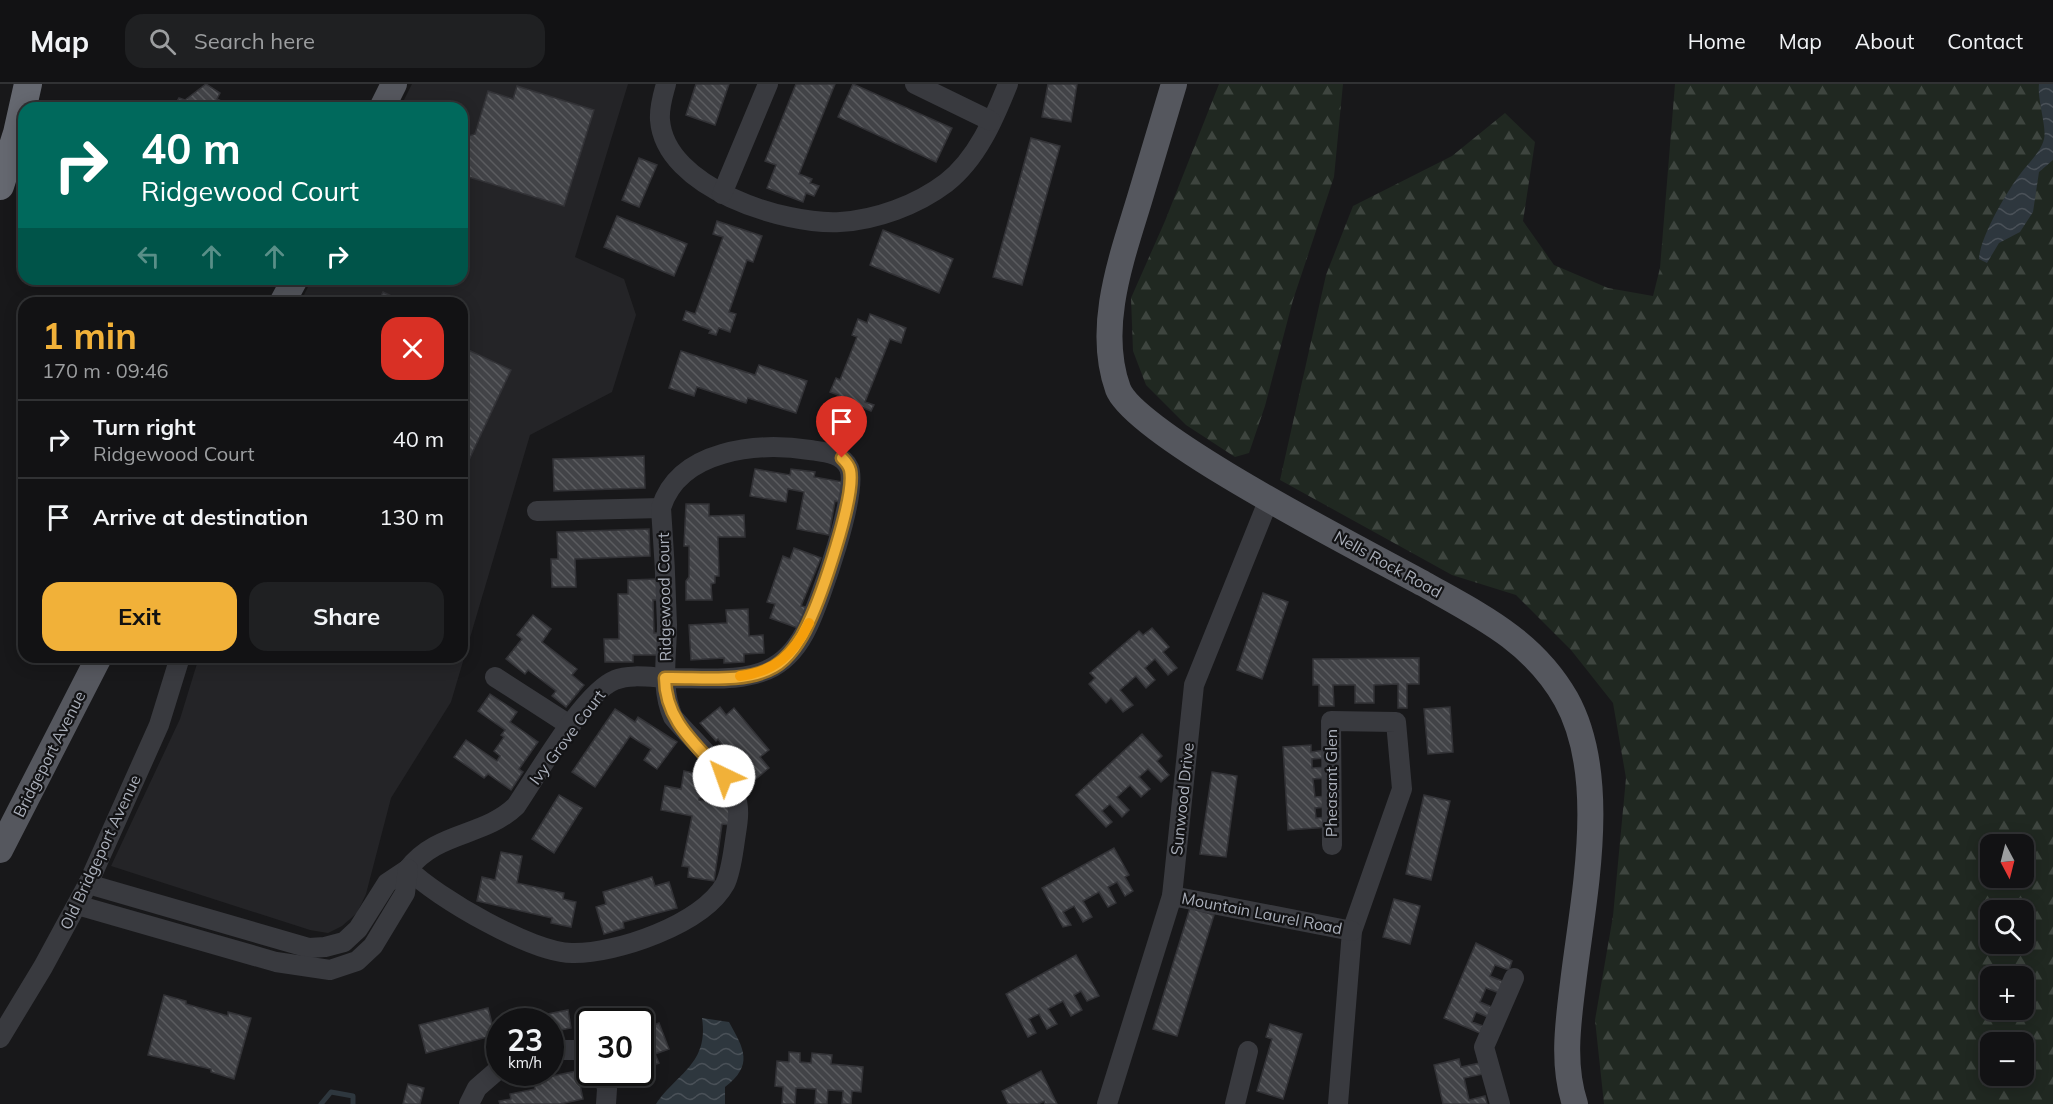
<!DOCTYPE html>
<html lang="en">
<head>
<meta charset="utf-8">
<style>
	:root { --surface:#121214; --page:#1f2022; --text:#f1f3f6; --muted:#9c9ea0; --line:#313234; --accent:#f1b139 }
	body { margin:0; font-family:Mulish,sans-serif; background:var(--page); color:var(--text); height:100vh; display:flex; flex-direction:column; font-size:22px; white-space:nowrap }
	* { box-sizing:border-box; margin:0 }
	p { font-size:20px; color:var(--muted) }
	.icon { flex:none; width:33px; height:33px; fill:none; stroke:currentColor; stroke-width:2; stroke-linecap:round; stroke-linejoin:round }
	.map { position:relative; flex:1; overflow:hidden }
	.drawer { position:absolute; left:18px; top:213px; width:450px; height:366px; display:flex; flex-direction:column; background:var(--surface); border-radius:18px; box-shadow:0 3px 15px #0003,0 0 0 2px var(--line) }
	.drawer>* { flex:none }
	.top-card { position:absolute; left:18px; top:18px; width:450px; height:183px; border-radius:18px; box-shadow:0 3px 15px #0003,0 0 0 2px var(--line); background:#00695c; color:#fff; overflow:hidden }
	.needle { width:39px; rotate:173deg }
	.fabs { position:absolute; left:1980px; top:750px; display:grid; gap:12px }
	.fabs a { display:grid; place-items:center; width:54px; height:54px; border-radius:12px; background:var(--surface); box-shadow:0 3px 15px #0003,0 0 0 2px var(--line); font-size:30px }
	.speed { position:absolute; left:486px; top:924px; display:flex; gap:12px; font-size:30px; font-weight:700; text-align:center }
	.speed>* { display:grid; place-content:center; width:78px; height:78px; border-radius:50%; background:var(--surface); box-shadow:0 3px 15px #0003,0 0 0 2px var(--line); line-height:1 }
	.speed small { font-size:15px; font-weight:400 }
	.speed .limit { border:3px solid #111; border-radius:9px; background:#fff; color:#111 }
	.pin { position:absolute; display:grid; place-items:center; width:51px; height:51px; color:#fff; margin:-62px -26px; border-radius:50% 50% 50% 0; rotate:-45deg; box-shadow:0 0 6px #0007 }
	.pin .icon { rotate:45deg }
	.me { position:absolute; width:66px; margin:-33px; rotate:318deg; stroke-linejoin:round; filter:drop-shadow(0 0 4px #0008) }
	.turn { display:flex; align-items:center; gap:21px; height:126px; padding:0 24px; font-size:27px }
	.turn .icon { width:78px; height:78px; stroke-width:2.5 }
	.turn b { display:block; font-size:42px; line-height:51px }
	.lanes { display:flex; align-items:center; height:57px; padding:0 24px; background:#0003; justify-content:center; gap:30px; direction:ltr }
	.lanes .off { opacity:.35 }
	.round { display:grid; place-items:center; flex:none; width:63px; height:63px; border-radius:18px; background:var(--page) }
	.headline { display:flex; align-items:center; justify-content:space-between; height:102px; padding:0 24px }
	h1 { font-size:36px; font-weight:700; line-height:45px; color:var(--accent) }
	.action { display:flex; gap:12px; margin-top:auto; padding:12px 24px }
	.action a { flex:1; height:69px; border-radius:18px; background:var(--accent); color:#111; font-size:24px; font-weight:700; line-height:69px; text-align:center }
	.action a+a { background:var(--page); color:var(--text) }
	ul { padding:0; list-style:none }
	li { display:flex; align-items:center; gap:18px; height:78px; padding:0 24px; border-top:2px solid var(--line) }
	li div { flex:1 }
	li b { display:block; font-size:22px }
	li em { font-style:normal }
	header { display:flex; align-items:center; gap:36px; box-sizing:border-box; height:84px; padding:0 30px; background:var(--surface); border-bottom:2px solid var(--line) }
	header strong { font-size:28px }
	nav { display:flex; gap:33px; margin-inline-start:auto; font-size:21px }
	.search { width:420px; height:54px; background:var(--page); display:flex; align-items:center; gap:15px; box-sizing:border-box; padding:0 21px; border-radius:18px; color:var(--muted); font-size:22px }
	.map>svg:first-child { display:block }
	.built { fill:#242427 }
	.forest { fill:url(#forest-firs); fill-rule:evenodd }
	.water { fill:url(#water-waves) }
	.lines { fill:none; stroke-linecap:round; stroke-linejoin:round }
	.stream { stroke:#2e373e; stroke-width:5 }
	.building { fill:url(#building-back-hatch); stroke:#323236; stroke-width:1.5 }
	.minor { stroke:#393a3f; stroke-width:20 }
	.major { stroke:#55575e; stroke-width:26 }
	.highway { stroke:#656870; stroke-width:28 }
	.route-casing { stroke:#9d7325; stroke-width:15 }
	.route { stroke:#f1b139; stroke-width:10 }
	.slow { stroke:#f59e0b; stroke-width:10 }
	.labels { text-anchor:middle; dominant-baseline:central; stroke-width:4.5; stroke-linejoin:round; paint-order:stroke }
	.street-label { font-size:16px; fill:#aaafba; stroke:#131315 }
</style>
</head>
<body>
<header>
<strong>Map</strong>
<div class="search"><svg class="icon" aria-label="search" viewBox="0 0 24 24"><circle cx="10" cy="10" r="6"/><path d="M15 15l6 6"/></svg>Search here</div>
<nav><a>Home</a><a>Map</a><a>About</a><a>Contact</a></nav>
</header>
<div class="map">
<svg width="2053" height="1020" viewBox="0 0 2053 1020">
	<defs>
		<pattern id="forest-firs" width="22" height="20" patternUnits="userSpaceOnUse" patternTransform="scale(1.5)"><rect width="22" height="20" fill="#202821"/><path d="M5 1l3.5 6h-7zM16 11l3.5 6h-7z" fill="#3e453f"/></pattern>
		<pattern id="water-waves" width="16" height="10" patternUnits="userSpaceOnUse" patternTransform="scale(1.5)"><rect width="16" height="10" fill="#2e373e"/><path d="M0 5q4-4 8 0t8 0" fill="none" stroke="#4a5158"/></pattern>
		<pattern id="building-back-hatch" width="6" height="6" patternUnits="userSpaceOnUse" patternTransform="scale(1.5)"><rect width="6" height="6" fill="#424347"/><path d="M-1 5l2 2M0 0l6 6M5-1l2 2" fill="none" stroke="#5b5c5f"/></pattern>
	</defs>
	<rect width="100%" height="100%" fill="#18181a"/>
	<polygon class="built" points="412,0 628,0 575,173 624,195 636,231 612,308 530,351 451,618 391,714 366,810 357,829 342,842 328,849 310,846 111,782 180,635 199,573 462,573 462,219 300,219 312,195 462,195 462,24 400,24"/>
	<g class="forest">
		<polygon points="1219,0 1343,0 1334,93 1293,216 1265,322 1249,369 1235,373 1186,341 1146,301 1133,267 1131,214 1165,137"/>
		<path d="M 1675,0 L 2053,0 L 2053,1020 L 1604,1020 L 1595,936 L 1613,832 L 1626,694 L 1613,619 L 1571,566 L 1516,511 L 1452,491 L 1280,396 L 1326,191 L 1353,122 L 1452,72 L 1505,29 L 1535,58 L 1523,137 L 1554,181 L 1608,204 L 1653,212 L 1660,184 ZM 1990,760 L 2024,760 L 2024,794 L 1990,794 ZM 1990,826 L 2024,826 L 2024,860 L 1990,860 ZM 1990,892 L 2024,892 L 2024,926 L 1990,926 ZM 1990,958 L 2024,958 L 2024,992 L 1990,992 Z"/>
	</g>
	<g class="water">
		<path d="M 2039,0 L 2053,0 L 2053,76 L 2039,88 L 2033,128 L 2020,148 L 1999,159 L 1987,179 L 1979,175 C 1980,153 2007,107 2021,89 C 2029,78 2041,68 2044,55 C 2047,43 2037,16 2039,0 Z"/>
		<path d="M 702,934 L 729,938 C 744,965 754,981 725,1003 L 725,1020 L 656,1020 C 677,989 709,980 702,934 Z"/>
	</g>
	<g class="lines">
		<polyline class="stream" points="321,1020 331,1008 353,1012 353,1020"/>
	</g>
	<g class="building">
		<polygon points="206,0 220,9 217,15 235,24 173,24 179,14 185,16"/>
		<polygon points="696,0 729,0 715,41 686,31"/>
		<polygon points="796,0 835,0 799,90 812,95 810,99 819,102 814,112 806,109 803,118 767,104 776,81 765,77"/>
		<polygon points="853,0 952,44 936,78 838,33"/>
		<polygon points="1048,0 1077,0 1071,38 1042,33"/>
		<polygon points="517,2 594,26 564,122 462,91 469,67 464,59 465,53 475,50 488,7 513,15"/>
		<polygon points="1031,54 1060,62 1022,201 993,193"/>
		<polygon points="639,74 657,81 639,123 622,116"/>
		<polygon points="617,132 687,160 674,192 604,163"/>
		<polygon points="717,137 762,152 753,178 747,176 729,228 736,230 730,248 719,244 716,251 709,249 711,246 683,236 686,227 695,230 723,153 713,150"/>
		<polygon points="883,146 953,175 939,209 870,181"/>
		<polygon points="383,208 406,219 378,219"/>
		<polygon points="870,230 906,244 901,259 890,255 865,318 874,321 871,327 859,322 856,330 834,321 838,311 830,308 836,294 840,296 857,253 852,251 858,235 867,239"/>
		<polygon points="462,263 511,286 462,391"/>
		<polygon points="681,267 755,291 759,281 807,297 796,329 748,314 746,319 697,303 694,312 669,304"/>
		<polygon points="644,372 645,404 554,407 553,375"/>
		<polygon points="755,385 790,391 791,385 815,388 814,393 843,398 839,418 835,417 829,451 797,445 804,408 788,405 786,418 750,412"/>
		<polygon points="686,420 709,420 709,432 744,431 745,453 718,453 719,492 715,492 715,499 711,500 712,516 686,516 686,497 689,493 689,462 684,462"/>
		<polygon points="649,445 650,472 575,475 576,503 552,503 551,475 558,475 557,448"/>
		<polygon points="794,464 821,474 801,522 806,523 798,544 770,534 775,520 767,518 783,472 790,475"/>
		<polygon points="658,495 659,516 653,516 654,549 660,549 660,571 633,571 633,578 605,578 604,555 619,555 618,510 628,510 628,496"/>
		<polygon points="1263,509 1288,518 1262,595 1237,586"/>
		<polygon points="748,525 749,552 763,551 764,569 744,570 744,578 724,579 724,574 691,576 689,541 727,539 726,526"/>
		<polygon points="533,531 551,545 542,558 577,585 572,591 584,601 566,623 552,612 556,607 528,586 525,590 506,575 522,555 517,551"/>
		<polygon points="1152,544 1169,563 1163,568 1177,584 1168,591 1155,575 1145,584 1155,596 1146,604 1136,592 1120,606 1133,621 1123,628 1111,614 1106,619 1089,600 1095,594 1090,589 1139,547 1143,551"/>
		<polygon points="1419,574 1419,600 1407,600 1407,624 1398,624 1398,600 1374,601 1374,619 1355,619 1355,601 1333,601 1334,622 1319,622 1319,601 1313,601 1313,575"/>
		<polygon points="490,610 517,628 510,638 538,658 519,685 523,688 511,706 488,690 484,694 454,673 466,656 497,677 500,672 494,667 504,653 501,651 505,646 478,627"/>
		<polygon points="720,623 726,631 734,624 769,666 760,673 769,684 751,699 718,655 716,657 700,639"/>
		<polygon points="1450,623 1453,668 1428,670 1424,625"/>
		<polygon points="615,625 635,638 638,633 677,658 657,685 644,676 651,665 630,652 595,703 572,688"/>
		<polygon points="1142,650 1162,672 1157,677 1169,691 1161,698 1148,685 1139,693 1150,705 1141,713 1130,701 1117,713 1129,726 1122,733 1110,720 1102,727 1112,738 1106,743 1076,711"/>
		<polygon points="1311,661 1311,668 1325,666 1325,674 1312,675 1312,684 1327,683 1328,694 1313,695 1315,713 1328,712 1329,723 1315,724 1316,734 1328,733 1329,743 1288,746 1283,663"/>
		<polygon points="684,687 704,691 699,716 732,722 729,741 722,740 714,797 688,793 689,783 682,782 692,732 661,726 665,702 681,705"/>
		<polygon points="1212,688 1237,692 1226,773 1200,770"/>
		<polygon points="559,711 582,724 554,769 532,755"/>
		<polygon points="1424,711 1450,717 1431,796 1406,790"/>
		<polygon points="1114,764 1129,791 1125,793 1133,807 1125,812 1117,798 1108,803 1116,819 1108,823 1099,808 1083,817 1092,833 1083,838 1074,822 1063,828 1071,841 1063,843 1042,804"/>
		<polygon points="501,768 522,772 517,799 564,809 563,815 576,818 571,843 551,839 552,834 477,817 482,793 495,796"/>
		<polygon points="652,793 655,802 669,798 677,824 623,838 624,844 604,850 596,823 606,820 603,808"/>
		<polygon points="1394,815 1420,822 1410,860 1383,853"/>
		<polygon points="1190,824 1214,831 1177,952 1153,945"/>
		<polygon points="1476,859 1512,877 1509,886 1495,881 1490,892 1507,899 1502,910 1486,904 1480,918 1494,924 1490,934 1476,928 1472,938 1483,942 1480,949 1444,934"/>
		<polygon points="1076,871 1099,912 1087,917 1081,907 1074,911 1082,926 1071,932 1063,917 1048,925 1057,940 1047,945 1039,930 1029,935 1036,949 1028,953 1006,910"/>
		<polygon points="164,911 186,917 186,920 228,932 228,928 251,934 234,995 211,988 211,985 148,971"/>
		<polygon points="488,924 495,951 426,969 419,941"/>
		<polygon points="568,926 571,944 550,948 550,938 543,938 542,931"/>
		<polygon points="587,926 605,930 603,938 590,938 590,947 583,945"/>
		<polygon points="659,939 669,965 655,970 659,979 640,986 640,946"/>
		<polygon points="1270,940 1302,950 1283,1015 1257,1007 1272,955 1266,953"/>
		<polygon points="789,968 800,969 800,978 811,979 812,969 832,971 831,980 863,983 861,1008 852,1007 851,1020 842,1020 843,1007 828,1006 827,1020 815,1020 816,1005 796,1004 795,1020 782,1020 783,1003 775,1002 777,977 789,978"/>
		<polygon points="1459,975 1461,983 1480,979 1483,990 1464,994 1469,1016 1485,1012 1487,1020 1443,1020 1434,981"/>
		<polygon points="577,987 583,1015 560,1020 500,1020 499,1017 511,1015 510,1010 535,1005 533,996"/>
		<polygon points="1041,987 1057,1020 1045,1020 1044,1017 1038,1020 1008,1020 1002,1007"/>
		<polygon points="408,1000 424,1004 420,1020 403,1020"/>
	</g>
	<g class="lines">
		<g class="minor">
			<path d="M 666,0 C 663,11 659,23 660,36 C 665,104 784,141 840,138 C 876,136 917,121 946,99 C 977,75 994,35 1008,0"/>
			<polyline points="915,0 991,37"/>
			<polyline points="722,110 768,0"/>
			<polyline points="537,427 661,424"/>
			<polyline points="495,593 571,642"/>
			<path d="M 665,594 C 698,593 743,600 773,583 C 789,574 801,557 808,542 C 820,517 859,407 849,384 C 843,369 823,368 810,366 C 758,358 679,365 661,424 C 664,463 666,502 667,541 C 667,572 660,604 673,633 C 691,655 726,685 735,711 C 741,726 737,741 735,756 C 733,769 731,788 725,800 C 703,840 616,870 572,869 C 532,869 436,813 408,785 C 437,747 484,753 516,722 C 536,693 584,608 615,596 C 629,590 649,593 665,594"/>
			<polyline points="1332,761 1331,637 1396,638 1402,705 1352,847 1338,1020"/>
			<polyline points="88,800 309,864 325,863 344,858 358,845 387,799 408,785"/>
			<polyline points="1172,812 1352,847"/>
			<polyline points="77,821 276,878 330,886 357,877 373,862 405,809 408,785"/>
			<polyline points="0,954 43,883 88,800 159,641 180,573"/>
			<polyline points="550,966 575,966 590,970"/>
			<polyline points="603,988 607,1005 606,1020"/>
			<polyline points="469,1020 477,1004 500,984"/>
			<polyline points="1107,1020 1172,812 1194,601 1269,415"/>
			<polyline points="1235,1020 1248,967"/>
			<polyline points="1500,1020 1484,963 1514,894"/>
		</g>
		<g class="major">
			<path d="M 1174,0 C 1162,39 1151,78 1139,117 C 1121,176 1096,244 1118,305 C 1136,352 1370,470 1424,500 C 1481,532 1533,557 1566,615 C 1610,694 1583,814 1573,899 C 1568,939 1562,981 1575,1020"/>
			<polyline points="382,24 394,0"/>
			<polyline points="282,219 295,195"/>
			<polyline points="0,766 99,573"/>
		</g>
		<polyline class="highway" points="0,102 17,49 28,0"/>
	</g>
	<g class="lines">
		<defs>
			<path id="route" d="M 724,692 C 697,661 665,637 665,594 C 698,593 745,600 774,583 C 789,574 801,556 808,540 C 821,513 856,412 850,386 C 849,382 845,377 842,374"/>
		</defs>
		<use href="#route" class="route-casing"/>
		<use href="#route" class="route"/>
		<path class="slow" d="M 740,592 C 774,588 794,570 809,539"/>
	</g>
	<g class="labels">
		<g class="street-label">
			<text transform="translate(1388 480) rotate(29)">Nells Rock Road</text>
			<text transform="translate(664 513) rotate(-91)">Ridgewood Court</text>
			<text transform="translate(567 653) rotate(-53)">Ivy Grove Court</text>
			<text transform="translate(49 670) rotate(-63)">Bridgeport Avenue</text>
			<text transform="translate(1331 699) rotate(-90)">Pheasant Glen</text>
			<text transform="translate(1182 715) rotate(-84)">Sunwood Drive</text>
			<text transform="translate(100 768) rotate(-65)">Old Bridgeport Avenue</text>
			<text transform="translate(1262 829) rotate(11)">Mountain Laurel Road</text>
		</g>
	</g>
</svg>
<div class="fabs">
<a><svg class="needle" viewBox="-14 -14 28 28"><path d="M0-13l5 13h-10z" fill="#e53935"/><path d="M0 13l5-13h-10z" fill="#9c9ea0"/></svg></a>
<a><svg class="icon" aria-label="search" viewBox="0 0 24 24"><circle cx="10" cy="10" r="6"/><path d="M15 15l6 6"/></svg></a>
<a>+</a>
<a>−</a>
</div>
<div class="speed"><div>23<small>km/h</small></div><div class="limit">30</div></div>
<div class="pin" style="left:842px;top:374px;background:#d93025"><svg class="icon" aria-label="arrive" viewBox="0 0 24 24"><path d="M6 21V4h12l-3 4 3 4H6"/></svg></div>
<svg class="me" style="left:724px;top:692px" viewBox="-20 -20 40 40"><circle r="19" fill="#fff"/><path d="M0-13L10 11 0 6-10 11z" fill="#f1b139"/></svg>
<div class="top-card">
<div class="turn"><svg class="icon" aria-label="right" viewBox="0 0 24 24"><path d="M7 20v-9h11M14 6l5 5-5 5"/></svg><div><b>40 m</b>Ridgewood Court</div></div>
<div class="lanes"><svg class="icon off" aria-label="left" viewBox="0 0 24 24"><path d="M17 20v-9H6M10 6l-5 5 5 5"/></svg><svg class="icon off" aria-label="ahead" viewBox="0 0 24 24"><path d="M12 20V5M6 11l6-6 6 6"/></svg><svg class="icon off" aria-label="ahead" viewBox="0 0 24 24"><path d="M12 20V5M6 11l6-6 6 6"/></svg><svg class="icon" aria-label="right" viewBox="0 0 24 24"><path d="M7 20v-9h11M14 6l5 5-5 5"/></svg></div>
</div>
<section class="drawer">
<div class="headline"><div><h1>1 min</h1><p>170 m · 09:46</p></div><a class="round" style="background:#d93025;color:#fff"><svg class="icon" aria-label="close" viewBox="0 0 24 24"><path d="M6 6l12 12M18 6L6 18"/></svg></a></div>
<ul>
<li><svg class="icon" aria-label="right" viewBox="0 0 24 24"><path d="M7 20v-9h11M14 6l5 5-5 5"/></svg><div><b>Turn right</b><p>Ridgewood Court</p></div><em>40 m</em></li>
<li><svg class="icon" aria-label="arrive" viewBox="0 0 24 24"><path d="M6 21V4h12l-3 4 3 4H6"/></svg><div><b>Arrive at destination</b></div><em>130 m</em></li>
</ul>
<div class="action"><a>Exit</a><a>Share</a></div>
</section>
</div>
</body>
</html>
